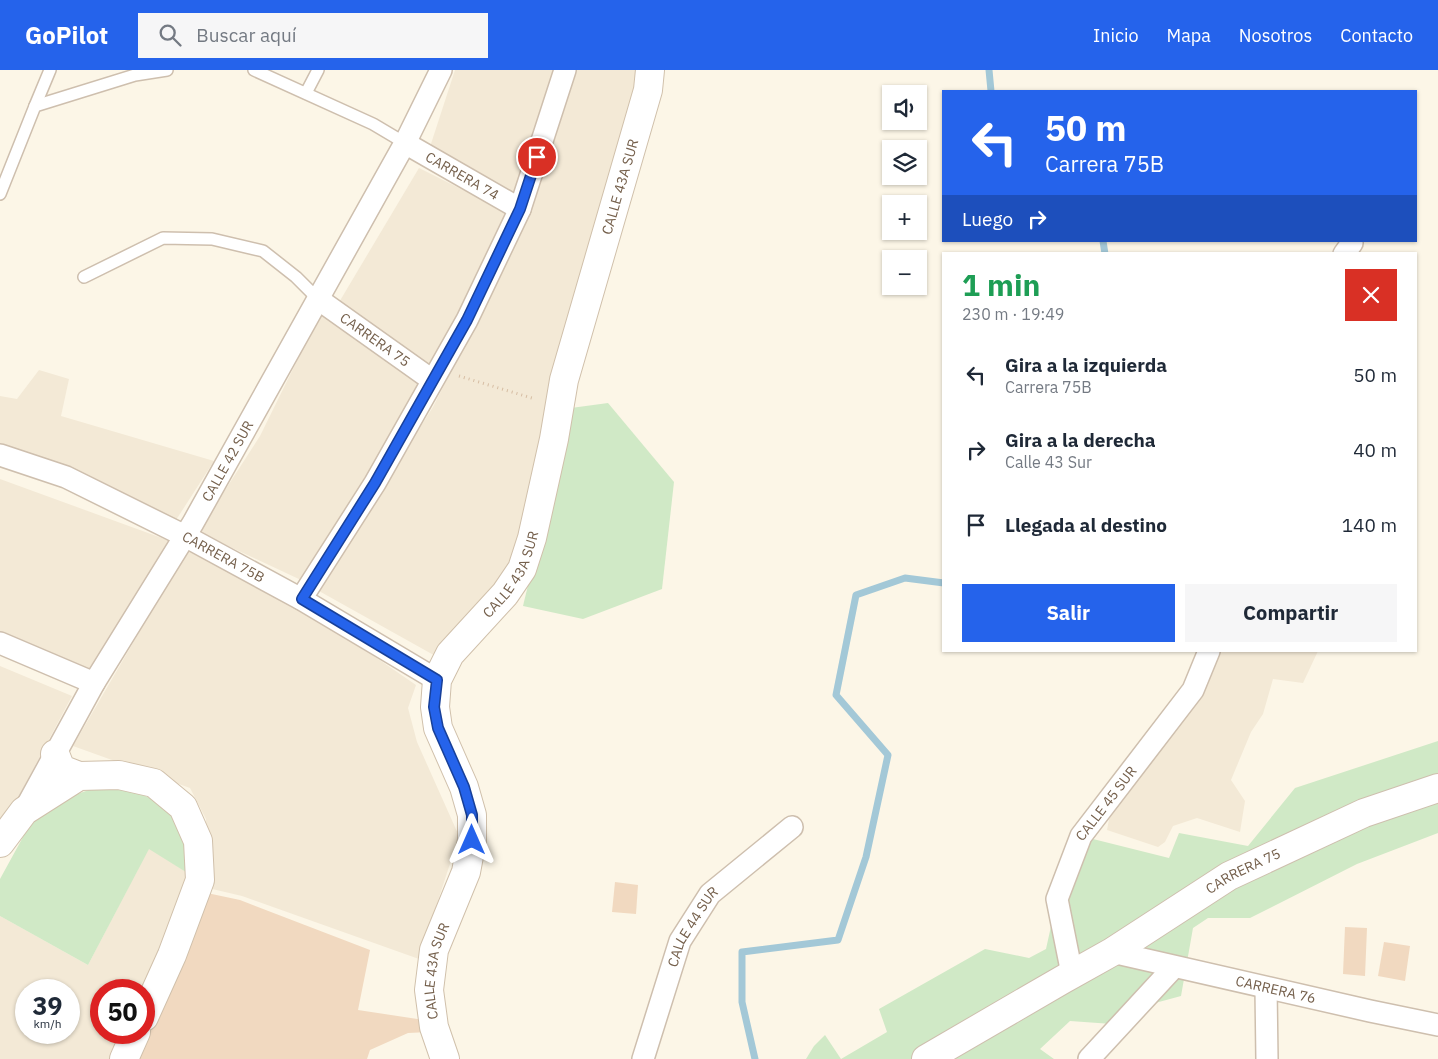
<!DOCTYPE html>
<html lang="es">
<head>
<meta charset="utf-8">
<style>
	:root { --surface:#fff; --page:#f6f6f7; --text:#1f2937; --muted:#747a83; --accent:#2563eb }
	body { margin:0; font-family:"IBM Plex Sans",sans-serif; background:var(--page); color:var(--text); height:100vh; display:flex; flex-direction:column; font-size:19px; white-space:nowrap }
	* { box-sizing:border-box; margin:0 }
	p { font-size:16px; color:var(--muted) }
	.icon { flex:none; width:28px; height:28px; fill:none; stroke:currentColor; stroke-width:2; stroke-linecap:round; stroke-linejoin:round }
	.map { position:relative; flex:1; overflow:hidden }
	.panel { position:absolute; left:942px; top:182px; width:475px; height:400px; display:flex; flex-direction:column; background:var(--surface); border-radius:0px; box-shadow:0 1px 4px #0004 }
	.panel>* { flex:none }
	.banner { position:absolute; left:942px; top:20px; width:475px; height:152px; border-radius:0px; box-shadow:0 1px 4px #0004; background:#2563eb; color:#fff; overflow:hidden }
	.tools { position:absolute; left:882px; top:15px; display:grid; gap:10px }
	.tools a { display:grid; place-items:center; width:45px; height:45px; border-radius:0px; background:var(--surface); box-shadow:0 1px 4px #0004; font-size:25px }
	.speed { position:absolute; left:15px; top:909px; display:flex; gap:10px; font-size:25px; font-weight:700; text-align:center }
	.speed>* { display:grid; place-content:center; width:65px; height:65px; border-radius:50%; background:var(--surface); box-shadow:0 1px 4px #0004; line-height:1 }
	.speed small { font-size:12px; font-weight:400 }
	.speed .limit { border:8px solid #d22; background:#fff; color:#111 }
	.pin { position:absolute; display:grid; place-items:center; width:42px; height:42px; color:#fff; margin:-21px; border:2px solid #fff; border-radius:50%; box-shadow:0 1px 5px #0007 }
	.me { position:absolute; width:55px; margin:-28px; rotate:0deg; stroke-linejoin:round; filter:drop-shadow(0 0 4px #0008) }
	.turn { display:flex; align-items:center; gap:18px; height:105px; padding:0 20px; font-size:22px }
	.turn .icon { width:65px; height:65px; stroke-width:2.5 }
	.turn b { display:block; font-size:35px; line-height:42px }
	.then { display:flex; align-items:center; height:48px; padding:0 20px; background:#0003; gap:10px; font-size:19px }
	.round { display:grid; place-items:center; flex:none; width:52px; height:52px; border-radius:0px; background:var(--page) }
	.overview { display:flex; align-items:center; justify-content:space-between; height:85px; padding:0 20px }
	h1 { font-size:30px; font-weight:800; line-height:38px; color:#1e9e55 }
	.primary-button { display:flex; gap:10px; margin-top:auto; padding:10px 20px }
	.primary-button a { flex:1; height:58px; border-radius:0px; background:var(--accent); color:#fff; font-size:20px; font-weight:800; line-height:58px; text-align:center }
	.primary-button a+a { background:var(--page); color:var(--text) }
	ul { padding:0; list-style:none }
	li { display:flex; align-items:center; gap:15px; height:75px; padding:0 20px }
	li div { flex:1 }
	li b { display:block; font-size:19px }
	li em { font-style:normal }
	header { display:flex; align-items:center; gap:30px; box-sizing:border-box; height:70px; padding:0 25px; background:var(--accent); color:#fff }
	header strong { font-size:24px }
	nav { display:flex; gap:28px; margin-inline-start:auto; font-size:18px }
	.search { width:350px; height:45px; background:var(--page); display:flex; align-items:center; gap:12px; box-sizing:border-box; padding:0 18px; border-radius:0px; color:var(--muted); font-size:19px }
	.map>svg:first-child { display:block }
	.residential { fill:#f3e9d6; fill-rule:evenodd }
	.green { fill:#d0e9c6 }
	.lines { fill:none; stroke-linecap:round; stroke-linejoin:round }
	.stream { stroke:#a3c8d7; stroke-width:7 }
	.building { fill:#f1d9c0 }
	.service-casing { stroke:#cebfae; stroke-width:14 }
	.minor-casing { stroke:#cebfae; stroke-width:24 }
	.tertiary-casing { stroke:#cebfae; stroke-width:30 }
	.secondary-casing { stroke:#d0c0ab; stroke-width:30 }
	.path { stroke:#d6bda3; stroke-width:3; stroke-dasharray:1 4; stroke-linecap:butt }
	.service { stroke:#fff; stroke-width:11 }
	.minor { stroke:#fff; stroke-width:21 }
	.tertiary { stroke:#fff; stroke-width:28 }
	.secondary { stroke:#fff; stroke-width:28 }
	.route-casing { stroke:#184099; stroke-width:12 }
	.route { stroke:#2563eb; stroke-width:9 }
	.labels { text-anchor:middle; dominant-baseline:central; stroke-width:4.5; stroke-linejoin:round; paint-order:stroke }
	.street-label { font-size:14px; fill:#75604c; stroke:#fefaee }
</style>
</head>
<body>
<header>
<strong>GoPilot</strong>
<div class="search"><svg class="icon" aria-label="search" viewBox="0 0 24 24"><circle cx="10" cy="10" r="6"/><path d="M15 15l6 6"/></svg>Buscar aquí</div>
<nav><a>Inicio</a><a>Mapa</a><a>Nosotros</a><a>Contacto</a></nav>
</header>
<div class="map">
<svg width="1438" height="989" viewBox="0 0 1438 989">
	<rect width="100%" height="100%" fill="#fcf6e7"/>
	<g class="residential">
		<polygon points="455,0 557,0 551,28 514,122 428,83"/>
		<polygon points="575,0 638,0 631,43 533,398 521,490 439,588 319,521 380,420 433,337 474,255"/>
		<polygon points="419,98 509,143 467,237 429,295 338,234"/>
		<polygon points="321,242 423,310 366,414 301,510 198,462 260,366"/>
		<polygon points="39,300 69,309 61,346 214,391 176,450 0,384 0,326 17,329"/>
		<polygon points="0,409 170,471 89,601 0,563"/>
		<polygon points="190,475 301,536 416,615 408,638 417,672 459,766 419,889 242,826 208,818 206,749 190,718 73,676"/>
		<polygon points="1219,581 1318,581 1303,613 1273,609 1263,644 1251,662 1231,710 1245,731 1240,762 1197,748 1173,756 1165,772 1158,777 1107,760 1111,739"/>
		<polygon points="0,596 72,626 0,762"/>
		<path d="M 149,778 L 189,804 L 174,854 L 142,920 L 101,920 L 101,962 L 125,963 L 115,989 L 0,989 L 0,846 L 88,895 ZM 26,920 L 69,920 L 69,962 L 26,962 Z"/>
	</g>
	<g class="green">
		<polygon points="608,333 674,412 662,519 583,549 523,536 571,338"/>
		<polygon points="1438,671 1438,763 1357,794 1250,848 1208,848 1193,858 1181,926 1144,936 1112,954 1070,951 1040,979 1054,989 841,989 887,962 879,939 985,879 1029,888 1046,879 1057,829 1081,766 1169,788 1179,763 1248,776 1295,718"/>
		<polygon points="103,715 127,718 152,729 173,744 186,770 189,804 149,779 88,895 0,846 0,809 34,747 66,728"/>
		<polygon points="825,965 841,989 806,989 814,976"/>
	</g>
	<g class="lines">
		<g class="stream">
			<polyline points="989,0 991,21"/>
			<polyline points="1103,171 1105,184"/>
			<polyline points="755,989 742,932 742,882 838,870 866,787 888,685 836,625 856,525 905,508 944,513"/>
		</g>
	</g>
	<g class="building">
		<polygon points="615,812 638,815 636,844 612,842"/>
		<polygon points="207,823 240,830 370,880 358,940 424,950 429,962 408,963 370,980 367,989 139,989"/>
		<polygon points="1345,857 1367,858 1365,906 1343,904"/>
		<polygon points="1384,872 1410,876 1405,911 1378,906"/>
	</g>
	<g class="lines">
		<defs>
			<g id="service">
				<polyline points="254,0 373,54 405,73"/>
				<polyline points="306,23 318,0"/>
				<polyline points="35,36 50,0"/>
				<polyline points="0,124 35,36 135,5 167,0"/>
				<polyline points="84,207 163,168 212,169 263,181 296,207 318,229"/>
			</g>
			<g id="minor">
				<path id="s1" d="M 405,73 L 520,139"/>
				<polyline points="1344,184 1352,173"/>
				<path id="s2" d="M 318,229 L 432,310"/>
				<path id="s3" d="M 0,385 L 66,407 L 185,466 L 301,529 L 437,610"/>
				<polyline points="301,529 375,413 467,250 520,139 565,0"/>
				<polyline points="0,573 94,613"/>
				<path id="s4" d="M 24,741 L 94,613 L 193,453 L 405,73 L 441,0"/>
				<path id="s5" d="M 1112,882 L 1370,941 L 1438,955"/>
				<path id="s6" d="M 1072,904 L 1057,829 L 1081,766 L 1193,620 L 1209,581"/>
				<polyline points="1266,918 1267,989"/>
				<path id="s7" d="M 643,989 L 680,871 L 710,824 L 792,757"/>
				<polyline points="1089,989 1174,897"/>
			</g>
			<g id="tertiary">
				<path id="s8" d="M 926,989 L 1062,910 L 1112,882 L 1229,806 L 1364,743 L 1438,718"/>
			</g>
			<g id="secondary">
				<polyline points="55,684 61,699 79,706"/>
				<polyline points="0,773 24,741 79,706 119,705 154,713 183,737 198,771 200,810 172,885 144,947"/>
				<polyline points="124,989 136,962"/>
				<path id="s9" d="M 445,989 L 434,957 L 429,920 L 434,880 L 466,802 L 472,770 L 472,745 L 464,717 L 438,658 L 435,637 L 437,610 L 450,584 L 505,524 L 522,499 L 532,468 L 554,369 L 564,310 L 648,20 L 650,0"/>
			</g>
		</defs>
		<use href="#service" class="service-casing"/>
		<use href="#minor" class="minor-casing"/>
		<use href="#tertiary" class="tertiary-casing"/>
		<use href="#secondary" class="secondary-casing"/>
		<polyline class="path" points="459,306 535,329"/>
		<use href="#service" class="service"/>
		<use href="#minor" class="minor"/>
		<use href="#tertiary" class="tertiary"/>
		<use href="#secondary" class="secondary"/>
	</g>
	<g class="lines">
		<defs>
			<polyline id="route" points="472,770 472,745 464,717 438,658 434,637 437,610 302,529 375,413 467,250 520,139 537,87"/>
		</defs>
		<use href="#route" class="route-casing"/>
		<use href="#route" class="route"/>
	</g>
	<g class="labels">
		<g class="street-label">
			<text stroke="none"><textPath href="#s1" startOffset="66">CARRERA 74</textPath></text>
			<text stroke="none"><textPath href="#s9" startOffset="931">CALLE 43A SUR</textPath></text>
			<text stroke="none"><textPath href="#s2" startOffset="70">CARRERA 75</textPath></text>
			<text stroke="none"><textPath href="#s4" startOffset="405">CALLE 42 SUR</textPath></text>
			<text stroke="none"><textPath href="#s3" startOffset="246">CARRERA 75B</textPath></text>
			<text stroke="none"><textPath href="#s9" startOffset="526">CALLE 43A SUR</textPath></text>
			<text stroke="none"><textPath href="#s6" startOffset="185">CALLE 45 SUR</textPath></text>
			<text stroke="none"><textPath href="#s8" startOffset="369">CARRERA 75</textPath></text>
			<text stroke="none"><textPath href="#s7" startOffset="142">CALLE 44 SUR</textPath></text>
			<text stroke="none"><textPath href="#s9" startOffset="91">CALLE 43A SUR</textPath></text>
			<text stroke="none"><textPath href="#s5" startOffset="168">CARRERA 76</textPath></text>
		</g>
	</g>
</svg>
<div class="tools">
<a><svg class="icon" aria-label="sound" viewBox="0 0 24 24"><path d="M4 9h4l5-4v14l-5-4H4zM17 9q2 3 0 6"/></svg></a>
<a><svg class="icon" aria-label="layers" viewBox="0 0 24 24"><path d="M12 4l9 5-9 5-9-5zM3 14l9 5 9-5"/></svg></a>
<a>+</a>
<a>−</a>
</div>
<div class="speed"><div>39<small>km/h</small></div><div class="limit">50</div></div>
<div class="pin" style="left:537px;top:87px;background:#d93025"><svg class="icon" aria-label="arrive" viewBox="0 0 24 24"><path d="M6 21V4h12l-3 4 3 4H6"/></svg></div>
<svg class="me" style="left:472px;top:770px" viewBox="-20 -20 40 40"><path d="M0-17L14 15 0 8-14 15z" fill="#2563eb" stroke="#fff" stroke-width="4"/></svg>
<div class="banner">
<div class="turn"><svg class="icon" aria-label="left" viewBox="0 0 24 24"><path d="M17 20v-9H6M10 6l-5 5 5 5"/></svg><div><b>50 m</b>Carrera 75B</div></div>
<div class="then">Luego<svg class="icon" aria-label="right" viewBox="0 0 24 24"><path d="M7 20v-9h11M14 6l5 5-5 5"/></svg></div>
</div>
<section class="panel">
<div class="overview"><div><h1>1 min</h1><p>230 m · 19:49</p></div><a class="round" style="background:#d93025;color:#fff"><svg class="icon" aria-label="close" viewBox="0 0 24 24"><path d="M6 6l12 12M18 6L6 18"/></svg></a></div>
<ul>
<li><svg class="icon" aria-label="left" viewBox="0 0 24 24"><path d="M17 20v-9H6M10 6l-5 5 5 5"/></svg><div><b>Gira a la izquierda</b><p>Carrera 75B</p></div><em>50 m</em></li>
<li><svg class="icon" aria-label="right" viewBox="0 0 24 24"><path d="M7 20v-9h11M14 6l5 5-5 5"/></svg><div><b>Gira a la derecha</b><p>Calle 43 Sur</p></div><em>40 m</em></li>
<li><svg class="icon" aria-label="arrive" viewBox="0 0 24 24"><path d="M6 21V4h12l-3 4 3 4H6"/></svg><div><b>Llegada al destino</b></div><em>140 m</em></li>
</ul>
<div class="primary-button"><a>Salir</a><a>Compartir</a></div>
</section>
</div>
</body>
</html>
